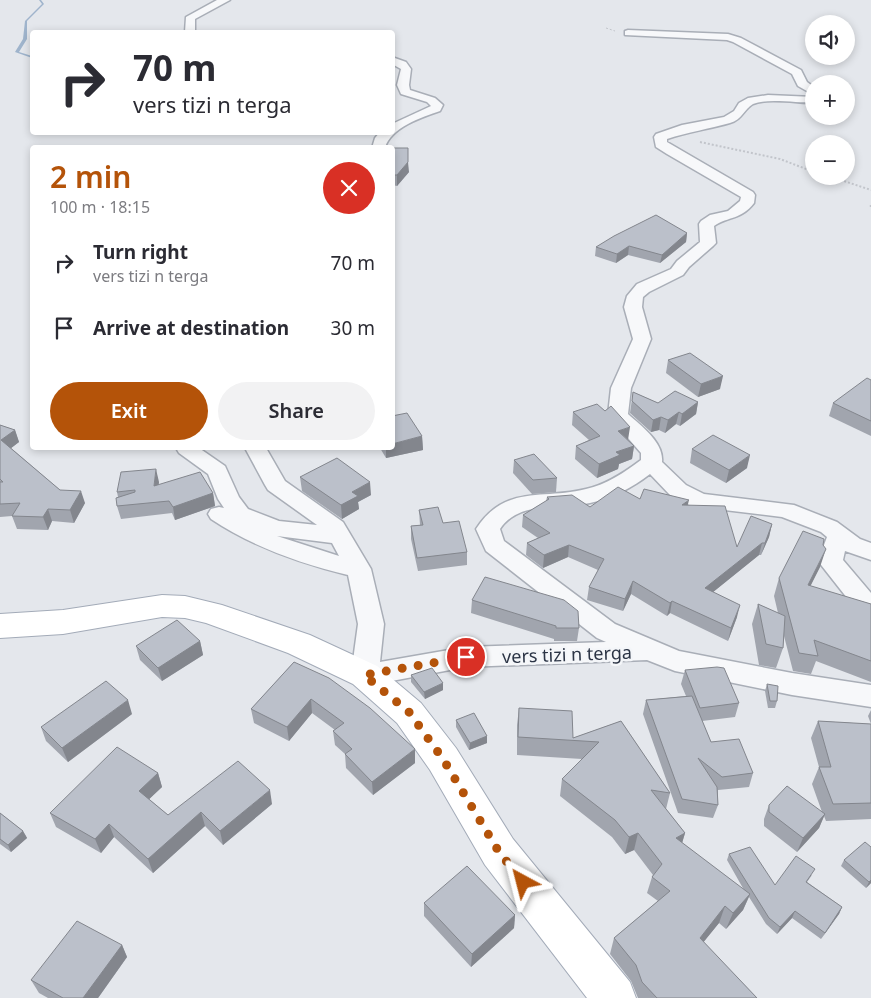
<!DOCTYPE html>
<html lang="en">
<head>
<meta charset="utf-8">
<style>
	:root { --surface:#fff; --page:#f2f2f3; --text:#2b2b33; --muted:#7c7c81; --accent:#b45309 }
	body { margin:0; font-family:"Noto Sans",sans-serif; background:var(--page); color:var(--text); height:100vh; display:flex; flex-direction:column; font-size:19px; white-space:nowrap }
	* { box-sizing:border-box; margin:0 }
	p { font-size:16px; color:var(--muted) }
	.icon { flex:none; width:28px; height:28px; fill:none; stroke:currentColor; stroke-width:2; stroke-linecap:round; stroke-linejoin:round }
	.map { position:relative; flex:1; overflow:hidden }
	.panel { position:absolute; left:30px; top:145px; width:365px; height:305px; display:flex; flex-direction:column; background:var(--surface); border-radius:5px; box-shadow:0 2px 8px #0003 }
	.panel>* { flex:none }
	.guide { position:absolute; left:30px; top:30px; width:365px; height:105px; border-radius:5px; box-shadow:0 2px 8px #0003; background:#fff; color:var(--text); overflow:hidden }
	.fabs { position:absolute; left:805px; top:15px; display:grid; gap:10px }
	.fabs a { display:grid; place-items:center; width:50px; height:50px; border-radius:50%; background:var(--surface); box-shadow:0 2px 8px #0003; font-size:25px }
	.pin { position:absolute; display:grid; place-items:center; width:42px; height:42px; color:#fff; margin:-21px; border:2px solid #fff; border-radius:50%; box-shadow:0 1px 5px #0007 }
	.me { position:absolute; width:55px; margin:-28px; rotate:322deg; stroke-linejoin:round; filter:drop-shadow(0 0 4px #0008) }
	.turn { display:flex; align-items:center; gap:18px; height:105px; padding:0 20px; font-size:22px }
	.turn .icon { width:65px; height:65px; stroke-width:2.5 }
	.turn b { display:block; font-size:35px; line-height:42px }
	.round { display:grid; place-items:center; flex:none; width:52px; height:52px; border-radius:26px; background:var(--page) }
	.overview { display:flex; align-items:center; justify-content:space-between; height:85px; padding:0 20px }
	h1 { font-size:30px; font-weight:600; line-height:38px; color:var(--accent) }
	.action { display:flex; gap:10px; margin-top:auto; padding:10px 20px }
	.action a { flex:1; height:58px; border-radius:30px; background:var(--accent); color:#fff; font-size:20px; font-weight:600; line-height:58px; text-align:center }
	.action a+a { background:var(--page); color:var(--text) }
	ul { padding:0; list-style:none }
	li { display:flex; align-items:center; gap:15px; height:65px; padding:0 20px }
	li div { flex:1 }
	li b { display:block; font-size:19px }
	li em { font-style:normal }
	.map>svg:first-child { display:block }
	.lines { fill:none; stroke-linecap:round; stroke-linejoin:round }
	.stream { fill:#9fb4cc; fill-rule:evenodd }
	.minor-casing { stroke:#a9aeb7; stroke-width:3 }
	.major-casing { stroke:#a3abb8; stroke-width:2 }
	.path-far2 { stroke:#c2c5cb; stroke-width:1; stroke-dasharray:2 2; stroke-linecap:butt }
	.path-far1 { stroke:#c2c5cb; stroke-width:2; stroke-dasharray:2 2; stroke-linecap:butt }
	.path { stroke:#c2c5cb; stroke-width:2.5; stroke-dasharray:2.5 2.5; stroke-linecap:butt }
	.minor { fill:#f7f8fa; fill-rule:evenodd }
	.major { fill:#fff; fill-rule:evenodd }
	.wall { fill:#a1a5ae }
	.shaded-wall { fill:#83868d }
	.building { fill:#bbc0ca; stroke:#83868d }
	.route { stroke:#b45309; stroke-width:9; stroke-dasharray:0 16.2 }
	.labels { text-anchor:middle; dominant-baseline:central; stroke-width:5; stroke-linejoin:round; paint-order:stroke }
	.street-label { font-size:18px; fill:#2b3445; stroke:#f4f6f9 }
</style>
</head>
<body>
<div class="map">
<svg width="871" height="998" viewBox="0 0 871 998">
	<rect width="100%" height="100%" fill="#e4e7ec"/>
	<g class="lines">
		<polygon class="stream" points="39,0 41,0 44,4 27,21 27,39 19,52 32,56 32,58 15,52 23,39 25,21 42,4"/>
		<defs>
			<g id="minor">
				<polygon points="217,0 230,0 195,19 195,32 185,32 186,17"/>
				<polygon points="628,30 728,34 741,38 801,70 807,82 814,87 814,95 798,86 792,74 733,42 727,40 625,35 625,31"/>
				<path d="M 392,57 L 406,62 L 411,69 L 409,85 L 410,90 L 435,98 L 443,105 L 440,111 C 422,117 390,128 385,148 L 372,148 L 375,138 L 380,132 L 392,132 L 392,124 L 431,106 L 427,102 L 401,94 L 397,85 L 401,69 L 392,64 Z"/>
				<path d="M 768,95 L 814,97 L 814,103 C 798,103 767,98 753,104 C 744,109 742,120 730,123 C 709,129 688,132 667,139 L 667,142 L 753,192 L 755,195 L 754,203 C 741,220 729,216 714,226 L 716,243 L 713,246 L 689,267 L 683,275 L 649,292 L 643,297 L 642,307 L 651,339 L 631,388 L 628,414 C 641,426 664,442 662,462 L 686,485 L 704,494 L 794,505 L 837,522 L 860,539 L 871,543 L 871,560 L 845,551 L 843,560 L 871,593 L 871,619 L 862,617 L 818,561 L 827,537 L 821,532 L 782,517 L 691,506 L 670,495 L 650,474 C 632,488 612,498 590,503 C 560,510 519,500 500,529 L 504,541 L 615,624 L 679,651 L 792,673 L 871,685 L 871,707 L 792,695 L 675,671 L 647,660 L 466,667 L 365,686 L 355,683 L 351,675 L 358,624 L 348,575 C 299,563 253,547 211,519 L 208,514 L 211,509 L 219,507 L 224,508 L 218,499 L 208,474 L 179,453 L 176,448 L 199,448 L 225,466 L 239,497 L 248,509 L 279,521 L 317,525 L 268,490 L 265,485 L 245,448 L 266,448 L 285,481 L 343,522 L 371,569 L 384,624 L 380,662 L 466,647 L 606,642 L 597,638 L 486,551 L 476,529 C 505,484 543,500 586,489 C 606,485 625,472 641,460 L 641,453 L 608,415 L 611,388 L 633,339 L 624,307 L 627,296 L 637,284 L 671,269 L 677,261 L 700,242 L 699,224 L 701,221 L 710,215 L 728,211 L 740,201 L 741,197 L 667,154 L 656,147 L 654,137 L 656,134 L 682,125 L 724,117 L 734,111 L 739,103 L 748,98 ZM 277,536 L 332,543 L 339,556 Z"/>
			</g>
			<polygon id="major" points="162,595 185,596 222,605 310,635 377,666 421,703 456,748 513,839 630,982 636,998 587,998 485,865 430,770 397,723 353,684 288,653 206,623 185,618 162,617 63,634 0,638 0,614 63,610"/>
		</defs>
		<use href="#minor" class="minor-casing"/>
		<use href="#major" class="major-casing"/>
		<polyline class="path-far2" points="606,28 615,31"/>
		<g class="path-far1">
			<polyline points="700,142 780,159 814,172"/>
			<polyline points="829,176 871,190"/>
		</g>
		<polyline class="path" points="871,205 871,207"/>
		<use href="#minor" class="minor"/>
		<use href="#major" class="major"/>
	</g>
	<g class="wall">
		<polygon points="392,148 409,172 397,186 392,185"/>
		<polygon points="687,233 686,242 660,263 628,255 616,263 595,256 596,247"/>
		<polygon points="668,360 720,389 698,397 666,373"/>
		<polygon points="871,380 871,436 829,416 833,403"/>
		<polygon points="633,392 658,403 698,402 696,414 680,426 676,424 665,433 659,430 651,432 630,413"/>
		<polygon points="32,397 32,408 30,399"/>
		<polygon points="573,412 628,440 634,446 632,459 619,464 618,469 597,478 575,459 576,446 589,440 572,425"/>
		<polygon points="0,425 15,430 19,442 11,448 60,490 85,503 74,523 52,521 48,530 17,529 12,516 0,517"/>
		<polygon points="422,436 423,450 386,458 380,448 392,448"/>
		<polygon points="692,449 747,468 726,483 690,463"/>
		<polygon points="514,460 557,478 556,492 532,494 513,473"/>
		<polygon points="300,477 371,495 358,502 359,509 342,519 302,491"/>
		<polygon points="159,482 158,485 213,493 215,506 175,520 172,513 121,519 117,506 118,497 117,492"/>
		<polygon points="547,497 590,507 640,499 688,505 737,547 772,524 769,537 761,555 759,555 713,592 737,617 728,641 670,613 667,616 631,594 623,611 587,600 589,587 598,570 568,557 543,568 526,555 527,543 538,538 522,527 523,515 546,501"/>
		<polygon points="419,510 443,523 467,552 467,565 418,571 411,539 411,526 420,525"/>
		<polygon points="820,567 810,586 871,604 871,682 816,661 811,674 793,671 784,636 783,648 776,668 759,665 752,624 758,604 778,613 774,596 779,578"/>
		<polygon points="472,600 579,628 577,641 554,641 554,639 471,613"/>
		<polygon points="200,641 203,655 162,681 140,660 136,646"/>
		<polygon points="294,662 415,763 373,795 346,768 345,754 335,745 333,731 335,730 312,713 289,741 254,723 251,709"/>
		<polygon points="685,670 739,703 735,717 702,721 711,742 753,773 749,787 718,790 718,805 713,818 678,813 643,714 646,700 686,696 681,684"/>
		<polygon points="411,675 443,690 425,699 411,682"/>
		<polygon points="767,684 777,701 775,708 768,708 765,691"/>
		<polygon points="519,708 573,738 621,721 670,793 666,809 685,833 682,843 744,890 727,860 729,854 775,885 812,875 807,882 842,907 839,914 821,939 792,918 777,934 766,924 749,897 743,910 726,929 719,923 703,942 757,998 638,998 631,981 610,954 614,938 658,901 647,893 652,877 653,875 634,850 625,854 612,837 560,796 562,779 582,759 517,755 517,725"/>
		<polygon points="871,710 871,819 826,821 824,816 819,828 797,852 764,826 764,819 769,805 822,812 812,784 819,767 811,738 818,721 871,724 868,716"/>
		<polygon points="132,714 68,762 46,741 41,727"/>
		<polygon points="456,720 487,736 487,743 469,750 456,727"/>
		<polygon points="158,773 162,787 149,799 168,815 272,804 223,845 205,826 153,873 114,837 101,853 56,827 50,813"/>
		<polygon points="0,813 23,831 27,838 11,852 0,844"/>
		<polygon points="844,860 871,883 866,888 841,866"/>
		<polygon points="424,903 515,915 514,928 471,967 424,916"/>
		<polygon points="122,945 127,957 98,998 48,998 39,993 31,980"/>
	</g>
	<g class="shaded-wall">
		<polygon points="408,162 409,172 397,186 397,175"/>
		<polygon points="687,233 686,242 660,263 662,255"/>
		<polygon points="629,246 628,255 616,263 617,254"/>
		<polygon points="723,376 720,389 698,397 701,384"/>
		<polygon points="698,402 696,414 680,426 682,414"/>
		<polygon points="679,412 676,424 665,433 668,420"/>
		<polygon points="661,417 659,430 651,432 653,420"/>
		<polygon points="630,427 628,440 618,431"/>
		<polygon points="15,430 19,442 6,452 1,440"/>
		<polygon points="422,436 423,450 386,458 386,448 392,448 392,444"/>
		<polygon points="634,446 632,459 619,464 618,469 597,478 599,464 616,452"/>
		<polygon points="750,455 747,468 726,483 729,470"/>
		<polygon points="156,469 159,482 157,499 154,486"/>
		<polygon points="370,482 371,495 358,502 359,509 342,519 341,505 352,492"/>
		<polygon points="81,491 85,503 74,523 70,510"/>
		<polygon points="213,493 215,506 175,520 173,507"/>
		<polygon points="689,500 686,512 682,505"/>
		<polygon points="48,509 52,521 48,530 43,517"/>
		<polygon points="772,524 769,537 761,555 765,543"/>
		<polygon points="762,543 759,555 702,601 705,588"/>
		<polygon points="569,545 568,557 543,568 544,555"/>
		<polygon points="826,549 820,567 802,603 808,585"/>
		<polygon points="633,581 631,594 623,611 625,599"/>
		<polygon points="672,601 670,613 667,616 670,603"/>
		<polygon points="740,605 737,617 728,641 731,628"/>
		<polygon points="200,641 203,655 162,681 158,668"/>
		<polygon points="443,683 443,690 425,699 424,692"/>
		<polygon points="311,699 312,713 289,741 287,727"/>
		<polygon points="128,700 132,714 68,762 62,748"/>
		<polygon points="487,736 487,743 469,750 470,743"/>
		<polygon points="415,749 415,763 373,795 372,782"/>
		<polygon points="158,773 162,787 144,804 139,791"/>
		<polygon points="270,790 272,804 223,845 220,831"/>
		<polygon points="201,812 205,826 153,873 148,859"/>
		<polygon points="825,814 819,828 797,852 803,838"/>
		<polygon points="109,824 114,837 101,853 95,839"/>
		<polygon points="23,831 27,838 11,852 8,845"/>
		<polygon points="638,833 634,850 625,854 629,837"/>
		<polygon points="685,833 680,850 676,838"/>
		<polygon points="871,880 871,883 866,888 869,882"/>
		<polygon points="750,894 743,910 726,929 733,913"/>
		<polygon points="725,906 719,923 694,954 700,938"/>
		<polygon points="842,907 839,914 821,939 825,933"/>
		<polygon points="795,911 792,918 777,934 780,927"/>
		<polygon points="515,915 514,928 471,967 472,954"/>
		<polygon points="122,945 127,957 98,998 83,998"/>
	</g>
	<g class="building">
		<polygon points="392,148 408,148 408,162 397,175 392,175"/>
		<polygon points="656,215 687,233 662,255 629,246 617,254 596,247 614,236"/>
		<polygon points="690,353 723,376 701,384 668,360"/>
		<polygon points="867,378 871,380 871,421 833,403"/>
		<polygon points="675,391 698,402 682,414 679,412 668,420 661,417 653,420 632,401 633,392 658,403"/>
		<polygon points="597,404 605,411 611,406 630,427 618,431 634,446 616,452 620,455 599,464 576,446 600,436 573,412"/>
		<polygon points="407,413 422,436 392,444 392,416"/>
		<polygon points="0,425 15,430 1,440 60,490 81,491 70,510 48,509 43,517 12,516 20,503 0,504 0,482 3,482 0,479"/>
		<polygon points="713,435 750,455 729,470 692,449"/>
		<polygon points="534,454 557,478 533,480 514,460"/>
		<polygon points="337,458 370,482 352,492 358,496 341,505 300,477"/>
		<polygon points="156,469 154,486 200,472 213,493 173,507 169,501 117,506 116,498 135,492 135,490 117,492 121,472"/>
		<polygon points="618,487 640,499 644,489 689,500 682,505 725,506 737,547 751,516 772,524 765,543 762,543 705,588 740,605 731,628 672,601 670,603 633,581 625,599 589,587 604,559 569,545 544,555 527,543 550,533 523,515 549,499 547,497 572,495 590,507"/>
		<polygon points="438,507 443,523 459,521 467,552 417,558 411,526 423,525 419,510"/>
		<polygon points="803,531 824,539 823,545 826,549 808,585 871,604 871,661 814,640 818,656 799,653 779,578"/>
		<polygon points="485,577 564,600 578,611 579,628 556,628 556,626 472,600"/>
		<polygon points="758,604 785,616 783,648 766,644"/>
		<polygon points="177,620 200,641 158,668 136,646"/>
		<polygon points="294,662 329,678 370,708 415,749 372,782 345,754 352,749 333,731 344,723 311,699 287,727 251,709"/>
		<polygon points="717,667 724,668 739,703 700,708 685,670"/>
		<polygon points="432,668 443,683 424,692 411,675"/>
		<polygon points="106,681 128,700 62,748 41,727"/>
		<polygon points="767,684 778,686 777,701 770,701"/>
		<polygon points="692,696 711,742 739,739 753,773 722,777 698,758 717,787 718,805 682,799 646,700"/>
		<polygon points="519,708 572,711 573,738 621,721 670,793 651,790 685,833 676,838 750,894 733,913 725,906 700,938 757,998 657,998 642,982 636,965 614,938 670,891 652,877 662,864 638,833 629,837 615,820 562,779 599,742 518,737"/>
		<polygon points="474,713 487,736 470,743 456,720"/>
		<polygon points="818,721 871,724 871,803 833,804 819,767 831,767"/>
		<polygon points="117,747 158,773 139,791 168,815 238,761 270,790 220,831 201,812 148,859 109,824 95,839 50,813"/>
		<polygon points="787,786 825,814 803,838 769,812 769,805"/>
		<polygon points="0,813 23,831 8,845 0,839"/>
		<polygon points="865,842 871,847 871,880 869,882 844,860"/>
		<polygon points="750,847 775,885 796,856 815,869 806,882 842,907 825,933 795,911 780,927 769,918 729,854"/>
		<polygon points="467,866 515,915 472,954 424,903"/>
		<polygon points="77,921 122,945 83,998 63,998 31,980"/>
	</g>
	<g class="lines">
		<polyline class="route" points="466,657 364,675 409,712 443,759 499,852 523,882"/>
	</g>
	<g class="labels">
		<g class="street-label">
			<text transform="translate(567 654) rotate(-2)">vers tizi n terga</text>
		</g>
	</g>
</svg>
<div class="fabs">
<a><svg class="icon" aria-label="sound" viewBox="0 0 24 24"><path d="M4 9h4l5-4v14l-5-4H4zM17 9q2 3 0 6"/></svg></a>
<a>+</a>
<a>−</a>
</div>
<div class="pin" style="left:466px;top:657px;background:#d93025"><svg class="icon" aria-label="arrive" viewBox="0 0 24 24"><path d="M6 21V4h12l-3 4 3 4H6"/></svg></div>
<svg class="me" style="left:523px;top:882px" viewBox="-20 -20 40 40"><path d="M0-17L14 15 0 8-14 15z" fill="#b45309" stroke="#fff" stroke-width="4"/></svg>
<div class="guide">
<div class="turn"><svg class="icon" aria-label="right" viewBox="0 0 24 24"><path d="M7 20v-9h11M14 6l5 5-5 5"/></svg><div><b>70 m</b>vers tizi n terga</div></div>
</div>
<section class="panel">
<div class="overview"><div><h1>2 min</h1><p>100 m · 18:15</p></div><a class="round" style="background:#d93025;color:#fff"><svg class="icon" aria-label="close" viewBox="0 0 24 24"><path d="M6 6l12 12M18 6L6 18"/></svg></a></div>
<ul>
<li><svg class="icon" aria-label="right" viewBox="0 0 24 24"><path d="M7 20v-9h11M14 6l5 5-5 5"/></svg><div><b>Turn right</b><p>vers tizi n terga</p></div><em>70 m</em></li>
<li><svg class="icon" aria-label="arrive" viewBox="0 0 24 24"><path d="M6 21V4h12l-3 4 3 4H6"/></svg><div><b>Arrive at destination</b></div><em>30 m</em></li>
</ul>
<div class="action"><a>Exit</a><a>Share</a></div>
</section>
</div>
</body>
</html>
